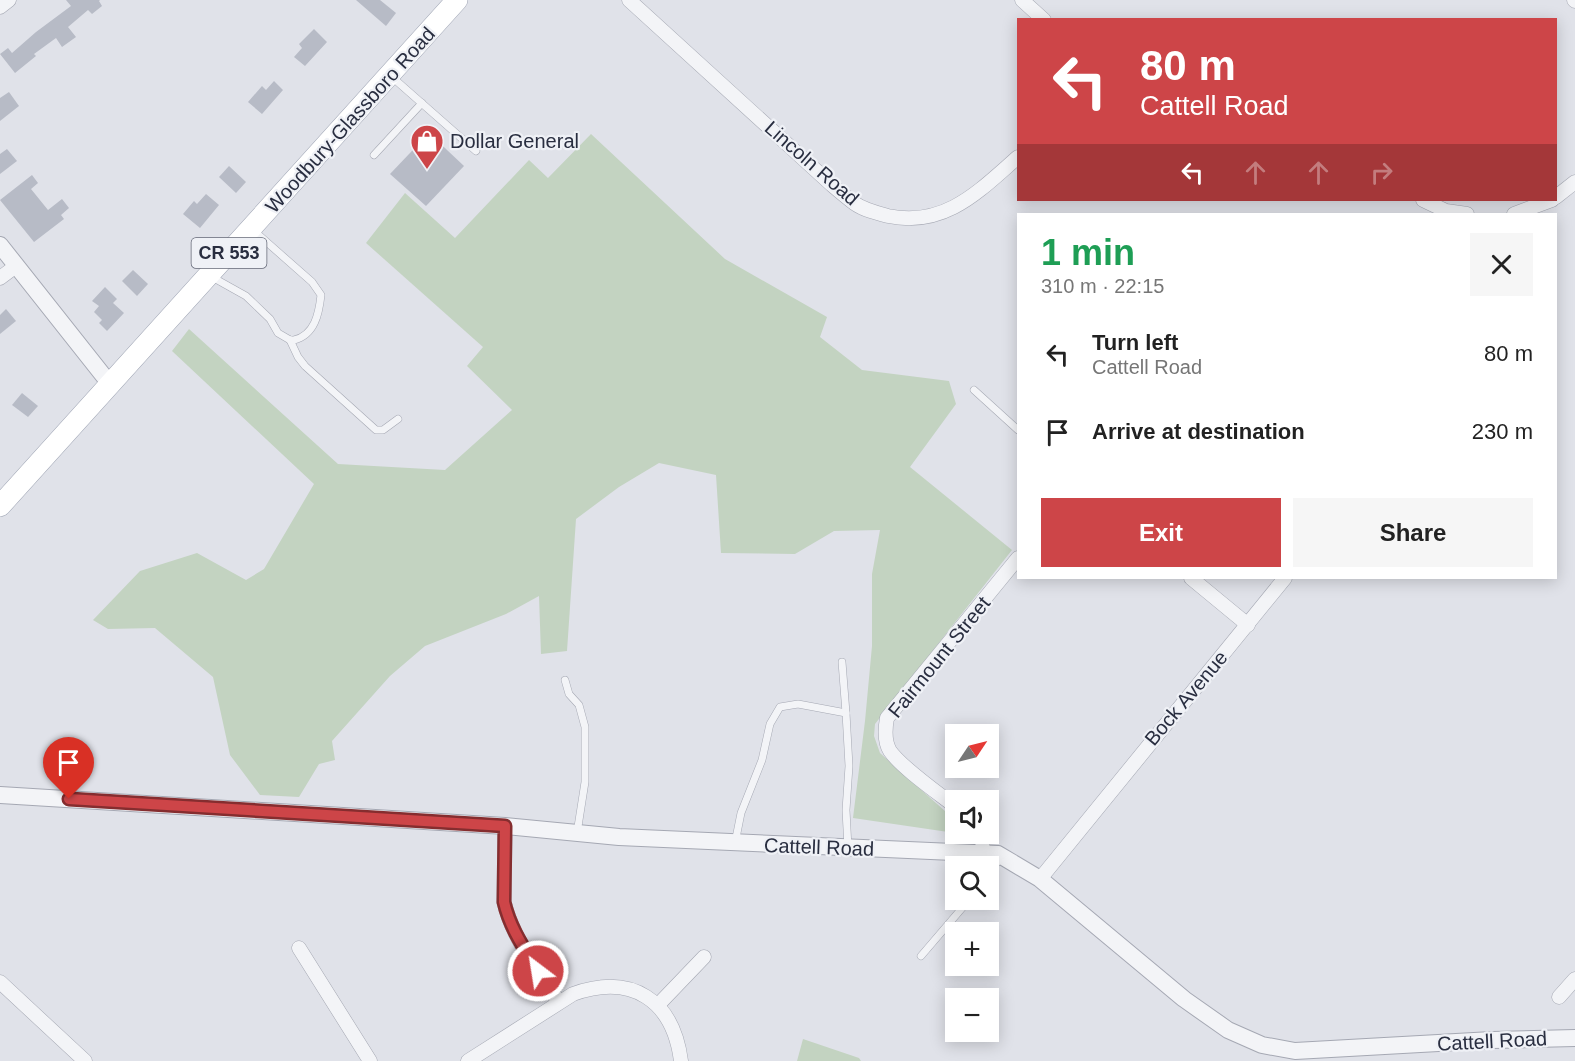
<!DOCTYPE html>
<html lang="en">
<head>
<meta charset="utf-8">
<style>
	:root { --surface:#fff; --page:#f6f6f6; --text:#222; --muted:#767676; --accent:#cd4548 }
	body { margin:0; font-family:Helvetica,sans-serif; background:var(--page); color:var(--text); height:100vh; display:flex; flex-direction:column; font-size:22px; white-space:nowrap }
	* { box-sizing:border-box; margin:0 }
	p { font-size:20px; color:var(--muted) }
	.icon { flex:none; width:33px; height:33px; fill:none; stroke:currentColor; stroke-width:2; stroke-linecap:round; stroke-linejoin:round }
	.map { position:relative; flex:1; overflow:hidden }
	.panel { position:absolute; left:1017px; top:213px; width:540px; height:366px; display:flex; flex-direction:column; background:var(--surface); border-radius:0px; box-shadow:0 3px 15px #0003 }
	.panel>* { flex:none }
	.top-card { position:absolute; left:1017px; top:18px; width:540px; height:183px; border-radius:0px; box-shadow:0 3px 15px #0003; background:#cd4548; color:#fff; overflow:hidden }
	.needle { width:39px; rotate:55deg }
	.controls { position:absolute; left:945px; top:724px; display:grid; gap:12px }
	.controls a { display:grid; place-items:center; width:54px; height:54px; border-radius:0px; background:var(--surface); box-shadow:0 3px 15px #0003; font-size:30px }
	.pin { position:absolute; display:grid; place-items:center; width:51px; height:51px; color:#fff; margin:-62px -26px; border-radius:50% 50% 50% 0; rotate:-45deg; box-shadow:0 0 6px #0007 }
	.pin .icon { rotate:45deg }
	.me { position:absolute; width:66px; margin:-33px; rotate:329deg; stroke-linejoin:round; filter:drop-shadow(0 0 4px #0008) }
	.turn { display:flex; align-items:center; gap:21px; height:126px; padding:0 24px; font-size:27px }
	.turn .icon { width:78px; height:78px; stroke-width:2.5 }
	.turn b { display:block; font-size:42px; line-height:51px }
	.lanes { display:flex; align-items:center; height:57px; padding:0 24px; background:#0003; justify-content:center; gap:30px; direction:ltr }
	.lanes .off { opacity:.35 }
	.round { display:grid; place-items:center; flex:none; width:63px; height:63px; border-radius:0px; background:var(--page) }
	.head { display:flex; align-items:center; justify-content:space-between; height:102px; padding:0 24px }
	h1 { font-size:36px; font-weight:800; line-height:45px; color:#1e9e55 }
	.button { display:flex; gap:12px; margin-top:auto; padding:12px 24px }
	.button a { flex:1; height:69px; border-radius:0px; background:var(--accent); color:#fff; font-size:24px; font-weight:800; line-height:69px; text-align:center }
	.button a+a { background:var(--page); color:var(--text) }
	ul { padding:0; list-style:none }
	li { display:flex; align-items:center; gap:18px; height:78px; padding:0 24px }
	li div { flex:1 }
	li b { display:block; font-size:22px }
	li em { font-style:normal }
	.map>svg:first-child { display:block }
	.green { fill:#c3d3c1 }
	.building { fill:#b7bbc6 }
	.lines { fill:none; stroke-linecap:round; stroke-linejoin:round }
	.service-casing { stroke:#a5a8b3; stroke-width:8 }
	.minor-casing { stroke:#a5a8b3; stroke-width:15 }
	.tertiary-casing { stroke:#a5a8b3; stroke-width:18 }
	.primary-casing { stroke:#9fa5b4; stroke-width:22 }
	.service { stroke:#f3f4f7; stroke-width:7 }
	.minor { stroke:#f3f4f7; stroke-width:14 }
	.tertiary { stroke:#f3f4f7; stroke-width:16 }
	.primary { stroke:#fff; stroke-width:21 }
	.route-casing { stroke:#852d2f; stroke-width:15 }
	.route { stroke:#cd4548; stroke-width:10 }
	.labels { text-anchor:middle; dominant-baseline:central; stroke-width:4.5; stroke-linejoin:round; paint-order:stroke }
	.shield { fill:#eff1f6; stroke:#646877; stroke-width:1.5 }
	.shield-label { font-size:18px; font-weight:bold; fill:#292e40 }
	.street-label { font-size:20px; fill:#292e40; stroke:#eff1f6 }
	.poi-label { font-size:20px; fill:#292e40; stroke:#eff1f6; text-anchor:start }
</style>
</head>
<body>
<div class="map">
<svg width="1575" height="1061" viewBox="0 0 1575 1061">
	<rect width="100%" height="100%" fill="#e0e2e9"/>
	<g class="green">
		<polygon points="591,134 725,259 827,317 820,337 862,370 949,381 956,404 910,467 1012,550 875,724 874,736 880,753 955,820 955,833 853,818 865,721 872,646 872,574 880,530 834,531 795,554 721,553 716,475 659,463 619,487 576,519 567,651 541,654 539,596 506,614 425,646 390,676 332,741 335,760 319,764 299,797 260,795 230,755 213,677 155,628 108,629 93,620 140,571 197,553 246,580 264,569 314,484 172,351 189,329 338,464 445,470 512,410 467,366 483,347 366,243 405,193 455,238 529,160 548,178"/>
		<polygon points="803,1039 859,1058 861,1061 797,1061"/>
	</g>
	<g class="building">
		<polygon points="66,0 100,0 99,1 102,6 92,14 88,10 68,27 76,37 62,47 56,38 34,54 36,56 15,73 0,54 8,48 12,53 36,32 71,6"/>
		<polygon points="356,0 380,0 396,13 386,26"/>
		<polygon points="314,29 327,42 305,66 294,57 302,48 299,44"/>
		<polygon points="274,81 283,90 262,114 248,102 262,86 266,90"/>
		<polygon points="9,92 19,106 0,121 0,98"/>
		<polygon points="429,133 464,166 426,206 390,174"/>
		<polygon points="7,149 17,161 0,174 0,154"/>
		<polygon points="229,166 246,182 236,193 219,177"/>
		<polygon points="32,175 38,183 31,189 48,210 62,199 69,208 61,215 64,219 34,242 0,200"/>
		<polygon points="206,194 219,205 200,228 183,214 194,201 197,204"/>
		<polygon points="133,270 148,284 137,296 122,281"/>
		<polygon points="105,287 117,299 113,303 124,313 107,331 99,323 102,320 94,312 99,306 92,301"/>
		<polygon points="6,309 16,321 0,334 0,315"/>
		<polygon points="22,393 38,406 28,417 12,405"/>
	</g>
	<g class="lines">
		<defs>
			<g id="service">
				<polyline points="392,77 476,151"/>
				<polyline points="374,155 422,103"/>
				<path d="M 212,277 L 246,296 L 270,319 L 278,333 L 290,340 L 294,340 C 315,335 319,313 321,295 L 312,282 L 253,230"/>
				<polyline points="290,340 298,357 305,366 376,430 383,430 398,419"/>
				<polyline points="974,390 1018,430"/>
				<polyline points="565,680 569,694 579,705 585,727 585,782 577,833"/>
				<polyline points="846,713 849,766 846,810 848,848"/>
				<polyline points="735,843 741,813 762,760 770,724 780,707 798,704 846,713 842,662"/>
				<polyline points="988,874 1002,856"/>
				<polyline points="921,956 969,900"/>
			</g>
			<g id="minor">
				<path d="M 629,0 L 832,185 C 839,191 846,197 854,203 C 864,210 876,213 888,216 C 945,228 979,191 1018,157"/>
				<polyline points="1022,0 1044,20"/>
				<polyline points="1574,0 1575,1"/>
				<polyline points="0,7 9,0"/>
				<polyline points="1556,197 1575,182"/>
				<polyline points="1423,200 1446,211 1467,214"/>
				<polyline points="1514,214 1552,200"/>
				<polyline points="0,278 16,266"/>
				<polyline points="1191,578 1248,625"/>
				<path d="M 956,807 C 938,793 902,768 890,751 C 884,741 885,729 887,718 L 1018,558"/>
				<path d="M 505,826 L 504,902 C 513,939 537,970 559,1002"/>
				<polyline points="982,853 983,834"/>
				<polyline points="1040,879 1285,578"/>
				<polyline points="299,948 370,1061"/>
				<polyline points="0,982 85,1061"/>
				<polyline points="1559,997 1575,979"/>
				<polyline points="658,1005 704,957"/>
				<path d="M 468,1061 L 573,994 C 632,973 673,1000 681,1061"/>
			</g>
			<g id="tertiary">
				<polyline points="0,245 110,384"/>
				<polyline points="0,795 505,826 619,837 998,854 1040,879 1184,999 1228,1030 1262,1045 1295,1051 1492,1040 1575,1038"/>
			</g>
			<polyline id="primary" points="0,506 457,0"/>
		</defs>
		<use href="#service" class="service-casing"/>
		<use href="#minor" class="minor-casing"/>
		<use href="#tertiary" class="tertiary-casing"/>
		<use href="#primary" class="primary-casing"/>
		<use href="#service" class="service"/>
		<use href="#minor" class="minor"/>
		<use href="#tertiary" class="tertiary"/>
		<use href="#primary" class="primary"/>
	</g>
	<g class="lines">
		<defs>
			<path id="route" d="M 69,799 L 505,826 L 504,902 C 510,928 524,948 538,971"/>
		</defs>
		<use href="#route" class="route-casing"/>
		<use href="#route" class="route"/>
	</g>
	<defs>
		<symbol id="shop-pin" viewBox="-11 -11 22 30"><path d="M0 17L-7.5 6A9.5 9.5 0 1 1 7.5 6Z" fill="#cd4548" stroke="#eff1f6"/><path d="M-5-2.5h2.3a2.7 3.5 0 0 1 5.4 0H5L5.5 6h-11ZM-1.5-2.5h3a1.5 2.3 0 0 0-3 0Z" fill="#fff"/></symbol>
	</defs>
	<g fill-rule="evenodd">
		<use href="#shop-pin" x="408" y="122" width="38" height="52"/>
	</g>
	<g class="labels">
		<rect class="shield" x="191.5" y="238" width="75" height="30" rx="4.5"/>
		<g class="shield-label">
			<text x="229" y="253">CR 553</text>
		</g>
		<g class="street-label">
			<text transform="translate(350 120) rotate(-48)">Woodbury-Glassboro Road</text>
			<text transform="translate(812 163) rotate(41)">Lincoln Road</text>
			<text transform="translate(939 657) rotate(-51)">Fairmount Street</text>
			<text transform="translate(1186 698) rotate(-50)">Bock Avenue</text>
			<text transform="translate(819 847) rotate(2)">Cattell Road</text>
			<text transform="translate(1492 1041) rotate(-3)">Cattell Road</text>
		</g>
		<g class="poi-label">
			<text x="450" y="141">Dollar General</text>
		</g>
	</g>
</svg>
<div class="controls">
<a><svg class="needle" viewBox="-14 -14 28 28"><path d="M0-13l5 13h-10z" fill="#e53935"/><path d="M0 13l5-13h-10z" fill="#767676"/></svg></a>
<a><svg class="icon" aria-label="sound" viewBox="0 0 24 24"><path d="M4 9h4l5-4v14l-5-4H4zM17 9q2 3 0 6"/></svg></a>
<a><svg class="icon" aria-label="search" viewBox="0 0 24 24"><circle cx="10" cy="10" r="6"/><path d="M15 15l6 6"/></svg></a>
<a>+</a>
<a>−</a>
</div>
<div class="pin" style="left:69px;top:799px;background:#d93025"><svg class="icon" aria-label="arrive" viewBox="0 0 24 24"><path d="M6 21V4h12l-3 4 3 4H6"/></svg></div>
<svg class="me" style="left:538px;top:971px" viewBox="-20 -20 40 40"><circle r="17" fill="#cd4548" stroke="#fff" stroke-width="3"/><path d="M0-11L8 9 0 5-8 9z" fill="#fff"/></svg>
<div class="top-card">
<div class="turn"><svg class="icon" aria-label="left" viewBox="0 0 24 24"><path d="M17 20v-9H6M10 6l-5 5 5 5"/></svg><div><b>80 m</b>Cattell Road</div></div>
<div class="lanes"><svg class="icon" aria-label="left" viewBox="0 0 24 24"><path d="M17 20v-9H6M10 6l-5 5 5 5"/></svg><svg class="icon off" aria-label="ahead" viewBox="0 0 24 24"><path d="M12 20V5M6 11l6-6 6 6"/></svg><svg class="icon off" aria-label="ahead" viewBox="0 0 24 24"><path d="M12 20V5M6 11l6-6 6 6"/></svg><svg class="icon off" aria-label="right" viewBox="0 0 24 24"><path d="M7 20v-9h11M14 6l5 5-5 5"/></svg></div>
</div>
<section class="panel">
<div class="head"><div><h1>1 min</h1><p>310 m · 22:15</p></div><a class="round"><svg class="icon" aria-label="close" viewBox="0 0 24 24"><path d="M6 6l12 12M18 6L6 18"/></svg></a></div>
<ul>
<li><svg class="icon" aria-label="left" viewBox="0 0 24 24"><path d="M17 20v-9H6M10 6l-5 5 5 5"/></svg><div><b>Turn left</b><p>Cattell Road</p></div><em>80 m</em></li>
<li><svg class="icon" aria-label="arrive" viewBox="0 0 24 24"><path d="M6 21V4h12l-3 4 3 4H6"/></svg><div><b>Arrive at destination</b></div><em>230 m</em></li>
</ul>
<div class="button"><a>Exit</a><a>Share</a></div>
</section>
</div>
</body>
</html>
